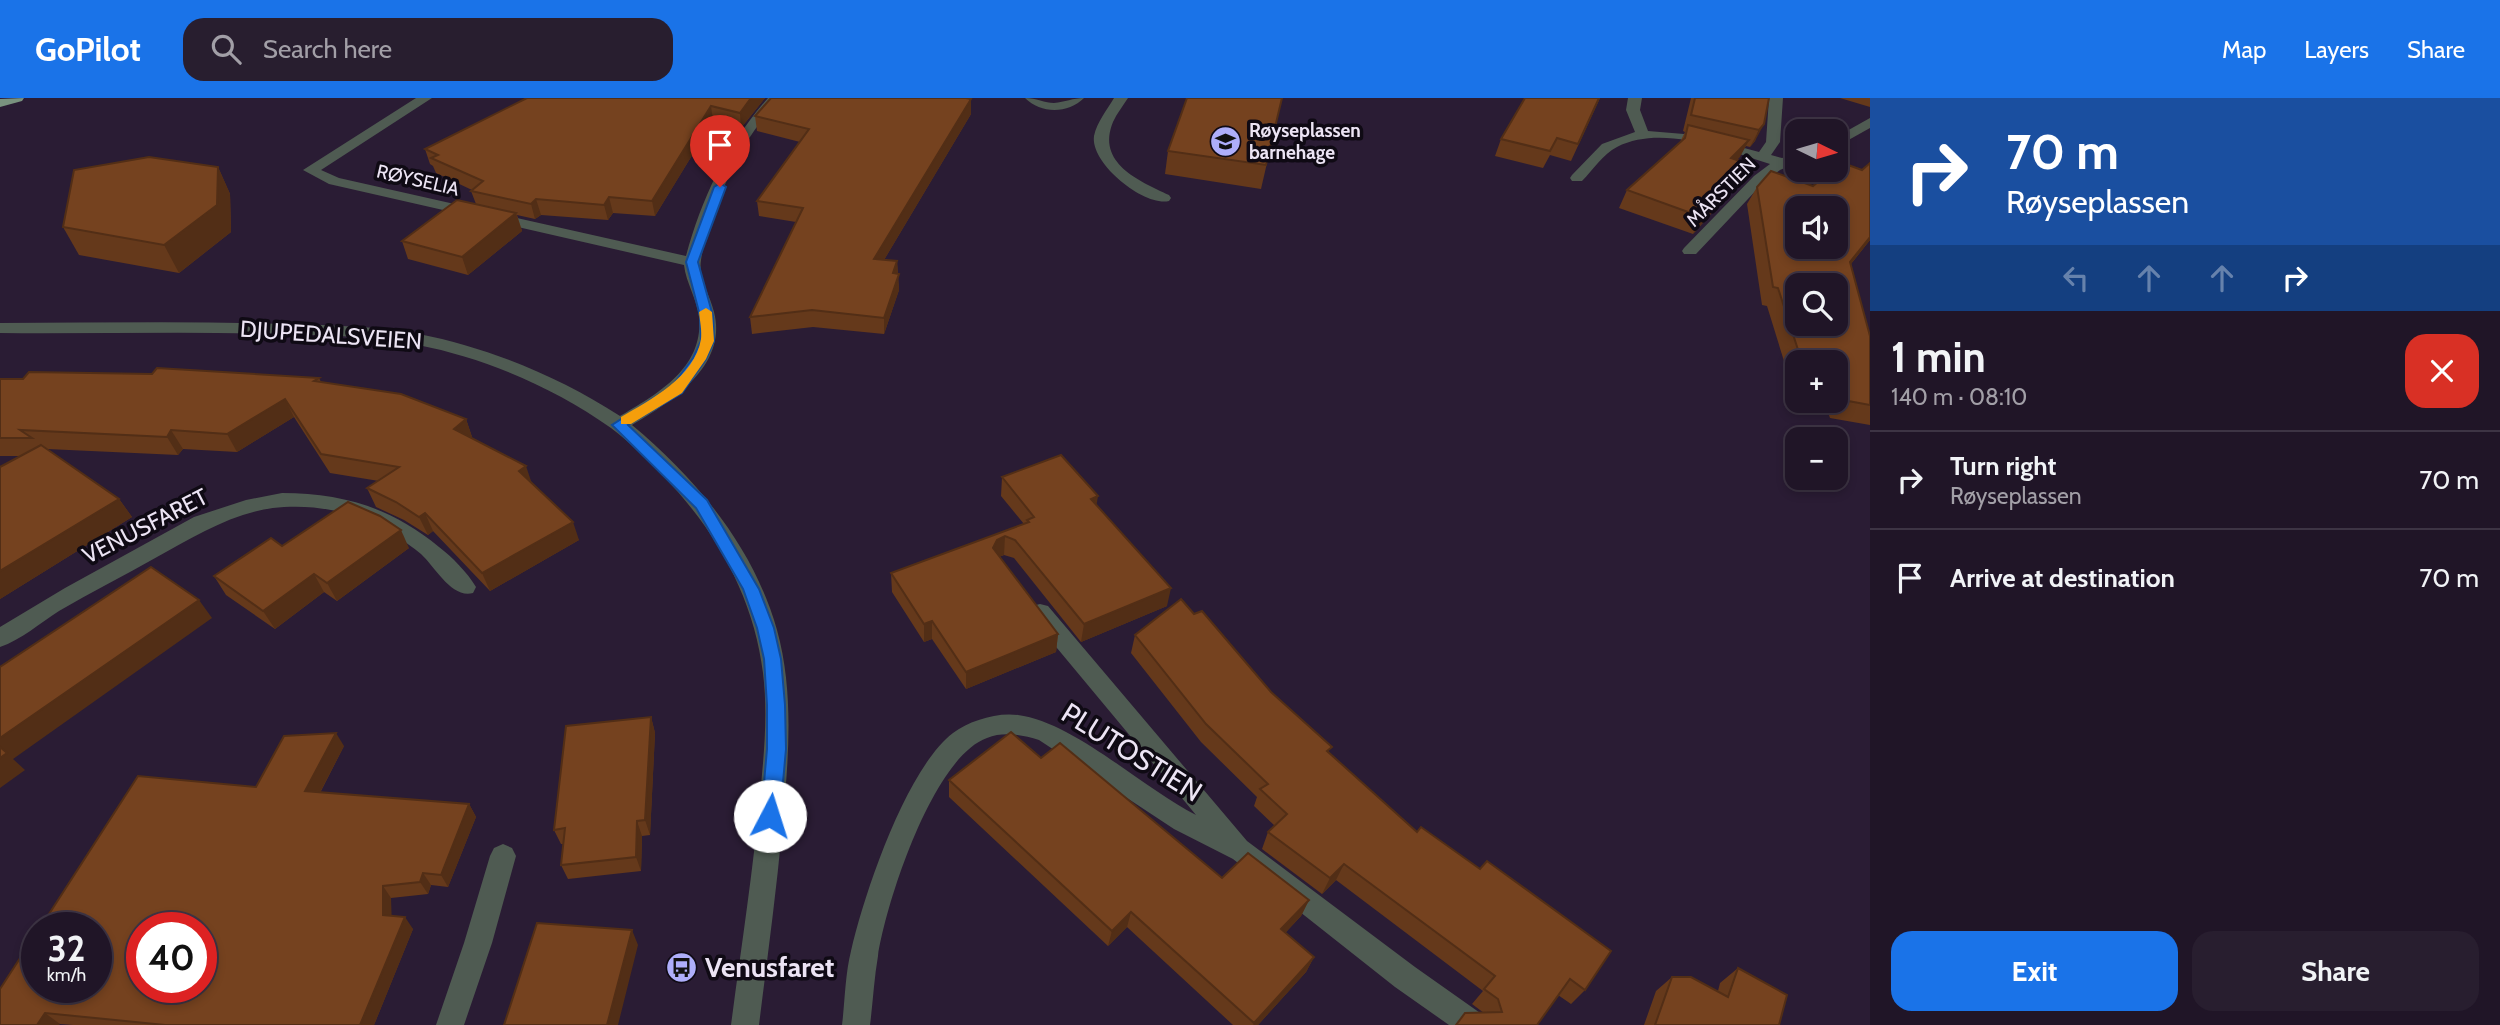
<!DOCTYPE html>
<html lang="en">
<head>
<meta charset="utf-8">
<style>
	:root { --surface:#201527; --page:#281e2f; --text:#f1f3f6; --muted:#a29fa7; --line:#3d3444; --accent:#1a73e8 }
	body { margin:0; font-family:Cabin,sans-serif; background:var(--page); color:var(--text); height:100vh; display:flex; flex-direction:column; font-size:26px; white-space:nowrap }
	* { box-sizing:border-box; margin:0 }
	p { font-size:23px; color:var(--muted) }
	.icon { flex:none; width:38px; height:38px; fill:none; stroke:currentColor; stroke-width:2; stroke-linecap:round; stroke-linejoin:round }
	.map { position:relative; flex:1; overflow:hidden }
	.details { display:flex; flex-direction:column; background:var(--surface); width:630px }
	.details>* { flex:none }
	.banner { background:#1a4fa0; color:#fff; overflow:hidden }
	.needle { width:46px; rotate:95deg }
	.controls { position:absolute; left:1785px; top:21px; display:grid; gap:14px }
	.controls a { display:grid; place-items:center; width:63px; height:63px; border-radius:14px; background:var(--surface); box-shadow:0 4px 10px #0003,0 0 0 2px var(--line); font-size:35px }
	.speed { position:absolute; left:21px; top:814px; display:flex; gap:14px; font-size:35px; font-weight:700; text-align:center }
	.speed>* { display:grid; place-content:center; width:91px; height:91px; border-radius:50%; background:var(--surface); box-shadow:0 4px 10px #0003,0 0 0 2px var(--line); line-height:1 }
	.speed small { font-size:18px; font-weight:400 }
	.speed .limit { border:10px solid #d22; background:#fff; color:#111 }
	.pin { position:absolute; display:grid; place-items:center; width:60px; height:60px; color:#fff; margin:-72px -30px; border-radius:50% 50% 50% 0; rotate:-45deg; box-shadow:0 0 7px #0007 }
	.pin .icon { rotate:45deg }
	.me { position:absolute; width:77px; margin:-38px; rotate:5deg; stroke-linejoin:round; filter:drop-shadow(0 0 5px #0008) }
	.turn { display:flex; align-items:center; gap:24px; height:147px; padding:0 21px; font-size:32px }
	.turn .icon { width:91px; height:91px; stroke-width:2.5 }
	.turn b { display:block; font-size:49px; line-height:60px }
	.lanes { display:flex; align-items:center; height:66px; padding:0 21px; background:#0003; justify-content:center; gap:35px; direction:ltr }
	.lanes .off { opacity:.35 }
	.round { display:grid; place-items:center; flex:none; width:74px; height:74px; border-radius:21px; background:var(--page) }
	.summary { display:flex; align-items:center; justify-content:space-between; height:119px; padding:0 21px }
	h1 { font-size:42px; font-weight:700; line-height:52px }
	.action { display:flex; gap:14px; margin-top:auto; padding:14px 21px }
	.action a { flex:1; height:80px; border-radius:21px; background:var(--accent); color:#fff; font-size:28px; font-weight:700; line-height:80px; text-align:center }
	.action a+a { background:var(--page); color:var(--text) }
	ul { padding:0; list-style:none }
	li { display:flex; align-items:center; gap:21px; height:98px; padding:0 21px; border-top:2px solid var(--line) }
	li div { flex:1 }
	li b { display:block; font-size:26px }
	li em { font-style:normal }
	header { display:flex; align-items:center; gap:42px; box-sizing:border-box; height:98px; padding:0 35px; background:var(--accent); color:#fff }
	header strong { font-size:33px }
	nav { display:flex; gap:38px; margin-inline-start:auto; font-size:24px }
	.search { width:490px; height:63px; background:var(--page); display:flex; align-items:center; gap:18px; box-sizing:border-box; padding:0 24px; border-radius:21px; color:var(--muted); font-size:26px }
	main { display:flex; flex:1; min-height:0 }
	.map>svg:first-child { display:block }
	.lines { fill:none; stroke-linecap:round; stroke-linejoin:round }
	.minor { fill:#4f5b52; fill-rule:evenodd }
	.major { fill:#79927f; fill-rule:evenodd }
	.wall { fill:#65391b }
	.shaded-wall { fill:#522e16 }
	.building { fill:#75421f; stroke:#522e16; stroke-width:2; fill-rule:evenodd }
	.route { fill:#1a73e8; stroke:#114b97; stroke-width:2 }
	.slow { fill:#f59e0b }
	.labels { text-anchor:middle; dominant-baseline:central; stroke-width:7; stroke-linejoin:round; paint-order:stroke }
	.far-poi-label { font-size:19px; font-weight:bold; fill:#ece4f4; stroke:#0f0a14; text-anchor:start }
	.far-street-label { font-size:19px; fill:#ece4f4; stroke:#0f0a14 }
	.street-label { font-size:23px; fill:#ece4f4; stroke:#0f0a14 }
	.near-street-label { font-size:28px; fill:#ece4f4; stroke:#0f0a14 }
	.near-poi-label { font-size:28px; font-weight:bold; fill:#ece4f4; stroke:#0f0a14; text-anchor:start }
</style>
</head>
<body>
<header>
<strong>GoPilot</strong>
<div class="search"><svg class="icon" aria-label="search" viewBox="0 0 24 24"><circle cx="10" cy="10" r="6"/><path d="M15 15l6 6"/></svg>Search here</div>
<nav><a>Map</a><a>Layers</a><a>Share</a></nav>
</header>
<main>
<div class="map">
<svg width="1870" height="927" viewBox="0 0 1870 927">
	<rect width="100%" height="100%" fill="#2a1c34"/>
	<g class="lines">
		<g class="minor">
			<path d="M 416,0 L 432,0 L 321,72 L 339,80 L 686,158 C 702,99 728,45 768,0 L 782,0 C 773,12 762,21 754,33 C 732,65 707,123 701,162 C 698,180 710,197 714,214 C 728,268 671,304 632,327 C 697,381 754,450 777,532 C 795,597 788,666 782,732 C 776,797 767,862 759,927 L 731,927 C 741,851 753,774 760,697 C 764,657 768,616 763,575 C 754,500 716,432 663,378 C 647,362 630,344 611,330 C 555,290 485,260 418,247 C 371,238 324,237 277,236 C 184,233 92,236 0,235 L 0,225 C 94,225 188,223 282,226 C 327,227 374,228 419,236 C 490,250 559,279 620,318 C 657,296 704,270 699,219 C 697,201 686,185 684,167 L 329,86 L 303,72 Z"/>
			<path d="M 1025,0 C 1036,0 1045,5 1054,5 C 1065,4 1073,0 1084,0 C 1068,16 1041,16 1025,0 Z"/>
			<path d="M 1114,0 L 1128,0 C 1123,8 1117,15 1113,24 C 1096,65 1139,83 1169,97 L 1171,100 L 1169,103 C 1145,109 1090,66 1094,38 C 1097,24 1107,12 1114,0 Z"/>
			<path d="M 1628,0 L 1642,0 L 1640,12 L 1648,33 L 1696,37 L 1759,54 L 1766,44 L 1769,0 L 1783,0 L 1780,44 L 1771,57 L 1782,60 L 1797,56 L 1797,65 L 1780,72 L 1764,84 L 1696,156 L 1684,156 L 1682,153 L 1684,150 L 1754,78 L 1770,66 C 1725,52 1663,26 1617,49 C 1603,56 1593,72 1582,83 L 1572,83 L 1570,80 L 1572,77 L 1602,46 L 1635,34 L 1626,12 Z"/>
			<polygon points="1870,20 1870,30 1836,49 1836,39"/>
			<path d="M 282,395 C 343,395 392,410 439,449 C 452,459 467,474 476,489 L 473,495 C 452,501 435,469 421,456 C 381,423 336,406 284,409 C 236,412 198,437 157,459 C 124,478 91,494 59,513 C 40,525 21,542 0,549 L 0,529 L 65,490 L 194,419 L 246,402 Z"/>
			<path d="M 1040,506 L 1048,508 L 1247,743 L 1415,869 L 1483,917 L 1487,927 L 1449,927 L 1395,889 L 1233,761 L 1174,731 L 1039,642 C 1022,637 1004,633 987,640 C 933,659 886,805 878,858 C 874,881 873,904 870,927 L 842,927 C 845,903 845,877 851,853 C 864,796 906,671 953,635 C 969,623 996,614 1018,617 C 1074,624 1144,691 1196,717 L 1032,520 L 1029,514 L 1032,508 Z"/>
			<polygon points="503,746 512,750 516,758 492,845 464,927 436,927 464,845 490,758 494,750"/>
		</g>
		<polygon class="major" points="24,0 22,3 0,9 0,1"/>
	</g>
	<g class="wall">
		<polygon points="527,0 765,0 741,30 713,23 655,118 613,115 608,122 541,117 535,121 517,117 522,133 468,177 408,161 402,143 476,106 471,93 472,92 436,75 433,68 430,66 425,51"/>
		<polygon points="1282,0 1261,91 1165,76 1168,53"/>
		<polygon points="1525,0 1600,0 1571,63 1550,57 1543,70 1495,58 1501,41"/>
		<polygon points="1691,0 1769,0 1755,43 1750,49 1746,48 1737,62 1740,83 1693,136 1619,110 1627,92 1680,44 1685,34 1683,33"/>
		<polygon points="1840,0 1870,0 1870,9"/>
		<polygon points="971,1 971,16 884,162 897,163 899,192 884,236 813,229 752,236 750,219 796,124 759,118 757,103 800,44 757,33 755,18"/>
		<polygon points="1870,65 1870,142 1851,166 1870,238 1870,327 1830,320 1824,303 1836,303 1836,264 1797,264 1797,290 1792,289 1767,208 1762,207 1747,106 1757,89 1813,88 1862,72"/>
		<polygon points="218,69 230,96 231,134 179,175 79,157 63,129"/>
		<polygon points="319,280 321,284 466,321 472,339 471,340 531,384 579,442 490,493 433,433 428,437 404,422 376,409 367,390 379,383 330,375 294,319 237,354 183,351 178,357 47,351 119,401 132,419 0,501 0,369 20,358 0,358 0,281"/>
		<polygon points="1002,379 1096,407 1167,508 1081,544 1014,460 1004,457 999,459 1058,536 1056,554 966,591 932,541 924,544 892,494 891,475 1024,426 1001,398"/>
		<polygon points="282,448 409,450 337,503 324,494 275,531 226,497 214,478"/>
		<polygon points="1194,516 1330,655 1585,892 1571,906 1558,897 1537,927 1484,915 1472,906 1483,893 1336,782 1322,796 1262,751 1268,734 1275,728 1254,708 1257,699 1201,644 1131,555 1135,537"/>
		<polygon points="651,619 655,635 650,737 642,738 641,773 568,781 561,767 563,746 561,746 554,732"/>
		<polygon points="344,648 320,695 469,706 476,719 448,789 431,787 428,796 391,800 391,818 413,831 374,927 73,927 60,926 0,927 256,689"/>
		<polygon points="1041,660 1222,780 1309,802 1301,818 1285,835 1314,859 1306,874 1258,927 1233,927 1127,829 1108,848 949,699 949,682"/>
		<polygon points="1738,870 1779,927 1644,927 1656,893 1672,879 1718,893 1720,885"/>
	</g>
	<g class="shaded-wall">
		<polygon points="751,0 765,0 741,30 740,15"/>
		<polygon points="971,1 971,16 875,177 874,161"/>
		<polygon points="711,8 713,23 655,118 652,103"/>
		<polygon points="1764,26 1755,43 1750,49 1759,32"/>
		<polygon points="1749,42 1740,59 1722,77 1731,60"/>
		<polygon points="1749,66 1740,83 1693,136 1702,119"/>
		<polygon points="218,69 230,96 231,134 179,175 164,147"/>
		<polygon points="609,99 613,115 608,122 604,107"/>
		<polygon points="536,101 541,117 535,121 531,106"/>
		<polygon points="516,115 522,133 468,177 462,159"/>
		<polygon points="1870,139 1870,142 1838,182 1850,164"/>
		<polygon points="897,163 899,192 884,236 884,220 893,175"/>
		<polygon points="285,301 294,319 237,354 227,336"/>
		<polygon points="466,321 472,339 461,349 454,331"/>
		<polygon points="171,332 183,351 178,357 167,339"/>
		<polygon points="526,368 532,386 519,373"/>
		<polygon points="1098,398 1095,416 1091,401"/>
		<polygon points="119,401 132,419 0,501 0,473"/>
		<polygon points="425,415 433,433 428,437 419,419"/>
		<polygon points="573,424 579,442 490,493 482,475"/>
		<polygon points="401,432 409,450 337,503 327,485"/>
		<polygon points="1005,438 1004,457 996,460 993,450 997,442"/>
		<polygon points="314,476 324,494 275,531 263,513"/>
		<polygon points="1171,490 1167,508 1081,544 1084,526"/>
		<polygon points="199,502 212,520 13,661 25,672 0,690 0,640"/>
		<polygon points="932,523 932,541 924,544 924,526"/>
		<polygon points="1058,536 1056,554 966,591 966,574"/>
		<polygon points="651,619 655,635 650,737 645,722"/>
		<polygon points="336,635 344,648 314,706 305,693"/>
		<polygon points="469,706 476,719 448,789 441,777"/>
		<polygon points="637,723 642,738 641,773 636,759"/>
		<polygon points="1344,766 1336,782 1322,796 1330,780"/>
		<polygon points="423,775 431,787 428,796 420,784"/>
		<polygon points="383,788 391,800 392,829 383,817"/>
		<polygon points="1309,802 1301,818 1274,847 1281,831"/>
		<polygon points="1131,814 1127,829 1108,848 1112,833"/>
		<polygon points="405,819 413,831 374,927 360,927"/>
		<polygon points="632,832 638,847 618,927 607,927"/>
		<polygon points="1314,859 1306,874 1258,927 1253,927"/>
		<polygon points="45,915 60,926 59,927 37,927"/>
	</g>
	<g class="building">
		<polygon points="527,0 751,0 740,15 711,8 652,103 609,99 604,107 536,101 531,106 471,93 483,83 431,60 438,57 425,51"/>
		<polygon points="771,0 966,0 971,1 874,161 897,163 893,175 899,176 884,220 812,212 750,219 803,110 757,103 809,31 755,18"/>
		<polygon points="1187,0 1282,0 1266,67 1168,53"/>
		<polygon points="1525,0 1599,0 1578,46 1557,40 1550,53 1501,41"/>
		<polygon points="1695,0 1769,0 1764,26 1759,32 1691,17"/>
		<polygon points="1688,27 1749,42 1731,60 1749,66 1702,119 1627,92 1685,40"/>
		<polygon points="149,59 218,69 217,107 164,147 63,129 74,72"/>
		<path d="M 1840,64 L 1862,72 L 1870,65 L 1870,139 L 1850,164 L 1870,238 L 1870,307 L 1843,302 L 1836,283 L 1836,264 L 1802,264 L 1778,190 L 1773,189 L 1757,89 L 1771,73 L 1813,88 L 1832,72 L 1836,72 L 1836,68 ZM 1797,110 L 1836,110 L 1836,149 L 1797,149 ZM 1797,187 L 1836,187 L 1836,226 L 1797,226 Z"/>
		<polygon points="457,102 516,115 462,159 402,143"/>
		<polygon points="157,270 319,280 314,283 401,296 466,321 454,331 526,368 519,373 573,424 482,475 425,415 419,419 396,404 367,390 399,369 321,356 285,301 227,336 171,332 167,339 20,332 32,340 0,340 0,281 23,281 29,274 152,276"/>
		<polygon points="41,347 119,401 0,473 0,369"/>
		<polygon points="1061,357 1098,398 1091,401 1171,490 1084,526 1015,442 1005,438 997,442 993,450 1058,536 966,574 932,523 924,526 891,475 1029,424 1027,422 1034,419 1002,379"/>
		<polygon points="348,404 380,418 401,432 327,485 314,476 263,513 214,478 271,440 282,448"/>
		<polygon points="151,469 199,502 0,640 0,569"/>
		<polygon points="1181,501 1194,516 1202,513 1271,594 1332,649 1327,653 1417,734 1421,729 1480,771 1487,763 1611,853 1585,892 1570,881 1537,927 1456,927 1465,915 1502,914 1498,901 1484,891 1495,878 1344,766 1330,780 1268,734 1287,716 1260,691 1268,686 1206,626 1135,537"/>
		<polygon points="651,619 645,722 637,723 636,759 561,767 565,730 554,732 566,628"/>
		<polygon points="1011,634 1041,660 1060,645 1222,780 1248,755 1309,802 1281,831 1314,859 1254,925 1131,814 1112,833 949,682"/>
		<path d="M 336,635 L 305,693 L 469,706 L 441,777 L 423,775 L 420,784 L 383,788 L 383,817 L 405,819 L 360,927 L 165,927 L 45,915 L 37,927 L 0,927 L 0,891 L 37,834 L 37,889 L 96,889 L 96,830 L 40,830 L 138,678 L 256,689 L 284,638 ZM 142,830 L 201,830 L 201,889 L 142,889 Z"/>
		<polygon points="0,649 7,655 0,660"/>
		<polygon points="537,825 632,832 607,927 504,927"/>
		<polygon points="1738,870 1787,897 1779,927 1655,927 1672,879 1691,879 1728,899"/>
	</g>
	<polygon class="route" points="720,85 726,89 698,164 713,218 714,243 706,261 682,295 628,327 707,402 759,491 774,530 781,561 785,607 786,651 780,718 777,724 770,727 763,724 761,718 767,651 767,607 764,561 757,530 743,491 696,410 612,327 672,288 693,260 701,243 700,218 686,164 714,89"/>
	<path class="slow" d="M 706,210 L 712,214 L 714,243 L 706,261 L 682,295 L 631,326 L 621,326 L 621,319 C 650,302 695,279 701,241 C 702,233 700,223 699,214 Z"/>
	<defs>
		<symbol id="school-disc" viewBox="-11 -11 22 22"><circle r="9.5" fill="#aeaefa" stroke="#0f0a14"/><path d="M0-5L7-2L0 1L-7-2ZM-4 1L0 2.5L4 1V4Q0 6-4 4Z" fill="#111"/></symbol>
		<symbol id="bus-disc" viewBox="-11 -11 22 22"><circle r="9.5" fill="#aeaefa" stroke="#0f0a14"/><path d="M-5-6H5V4H4V6H2V4H-2V6H-4V4H-5ZM-3.5-4V0h7V-4ZM-3.5 1.2v1.5H-2V1.2ZM2 1.2v1.5H3.5V1.2Z" fill="#111"/></symbol>
	</defs>
	<g fill-rule="evenodd">
		<use href="#school-disc" x="1208" y="26" width="35" height="35"/>
		<use href="#bus-disc" x="664" y="852" width="35" height="35"/>
	</g>
	<g class="labels">
		<g class="far-poi-label">
			<text x="1249" y="32">Røyseplassen<tspan x="1249" dy="22">barnehage</tspan></text>
		</g>
		<g class="far-street-label">
			<text transform="translate(418 82) rotate(13)">RØYSELIA</text>
			<text transform="translate(1721 94) rotate(-45)">MÅRSTIEN</text>
		</g>
		<g class="street-label">
			<text transform="translate(331 237) rotate(4)">DJUPEDALSVEIEN</text>
			<text transform="translate(145 428) rotate(-27)">VENUSFARET</text>
		</g>
		<g class="near-street-label">
			<text transform="translate(1132 654) rotate(32)">PLUTOSTIEN</text>
		</g>
		<g class="near-poi-label">
			<text x="705" y="869">Venusfaret</text>
		</g>
	</g>
</svg>
<div class="controls">
<a><svg class="needle" viewBox="-14 -14 28 28"><path d="M0-13l5 13h-10z" fill="#e53935"/><path d="M0 13l5-13h-10z" fill="#a29fa7"/></svg></a>
<a><svg class="icon" aria-label="sound" viewBox="0 0 24 24"><path d="M4 9h4l5-4v14l-5-4H4zM17 9q2 3 0 6"/></svg></a>
<a><svg class="icon" aria-label="search" viewBox="0 0 24 24"><circle cx="10" cy="10" r="6"/><path d="M15 15l6 6"/></svg></a>
<a>+</a>
<a>−</a>
</div>
<div class="speed"><div>32<small>km/h</small></div><div class="limit">40</div></div>
<div class="pin" style="left:720px;top:89px;background:#d93025"><svg class="icon" aria-label="arrive" viewBox="0 0 24 24"><path d="M6 21V4h12l-3 4 3 4H6"/></svg></div>
<svg class="me" style="left:770px;top:718px" viewBox="-20 -20 40 40"><circle r="19" fill="#fff"/><path d="M0-13L10 11 0 6-10 11z" fill="#1a73e8"/></svg>
</div>
<section class="details">
<div class="banner">
<div class="turn"><svg class="icon" aria-label="right" viewBox="0 0 24 24"><path d="M7 20v-9h11M14 6l5 5-5 5"/></svg><div><b>70 m</b>Røyseplassen</div></div>
<div class="lanes"><svg class="icon off" aria-label="left" viewBox="0 0 24 24"><path d="M17 20v-9H6M10 6l-5 5 5 5"/></svg><svg class="icon off" aria-label="ahead" viewBox="0 0 24 24"><path d="M12 20V5M6 11l6-6 6 6"/></svg><svg class="icon off" aria-label="ahead" viewBox="0 0 24 24"><path d="M12 20V5M6 11l6-6 6 6"/></svg><svg class="icon" aria-label="right" viewBox="0 0 24 24"><path d="M7 20v-9h11M14 6l5 5-5 5"/></svg></div>
</div>
<div class="summary"><div><h1>1 min</h1><p>140 m · 08:10</p></div><a class="round" style="background:#d93025;color:#fff"><svg class="icon" aria-label="close" viewBox="0 0 24 24"><path d="M6 6l12 12M18 6L6 18"/></svg></a></div>
<ul>
<li><svg class="icon" aria-label="right" viewBox="0 0 24 24"><path d="M7 20v-9h11M14 6l5 5-5 5"/></svg><div><b>Turn right</b><p>Røyseplassen</p></div><em>70 m</em></li>
<li><svg class="icon" aria-label="arrive" viewBox="0 0 24 24"><path d="M6 21V4h12l-3 4 3 4H6"/></svg><div><b>Arrive at destination</b></div><em>70 m</em></li>
</ul>
<div class="action"><a>Exit</a><a>Share</a></div>
</section>
</main>
</body>
</html>
